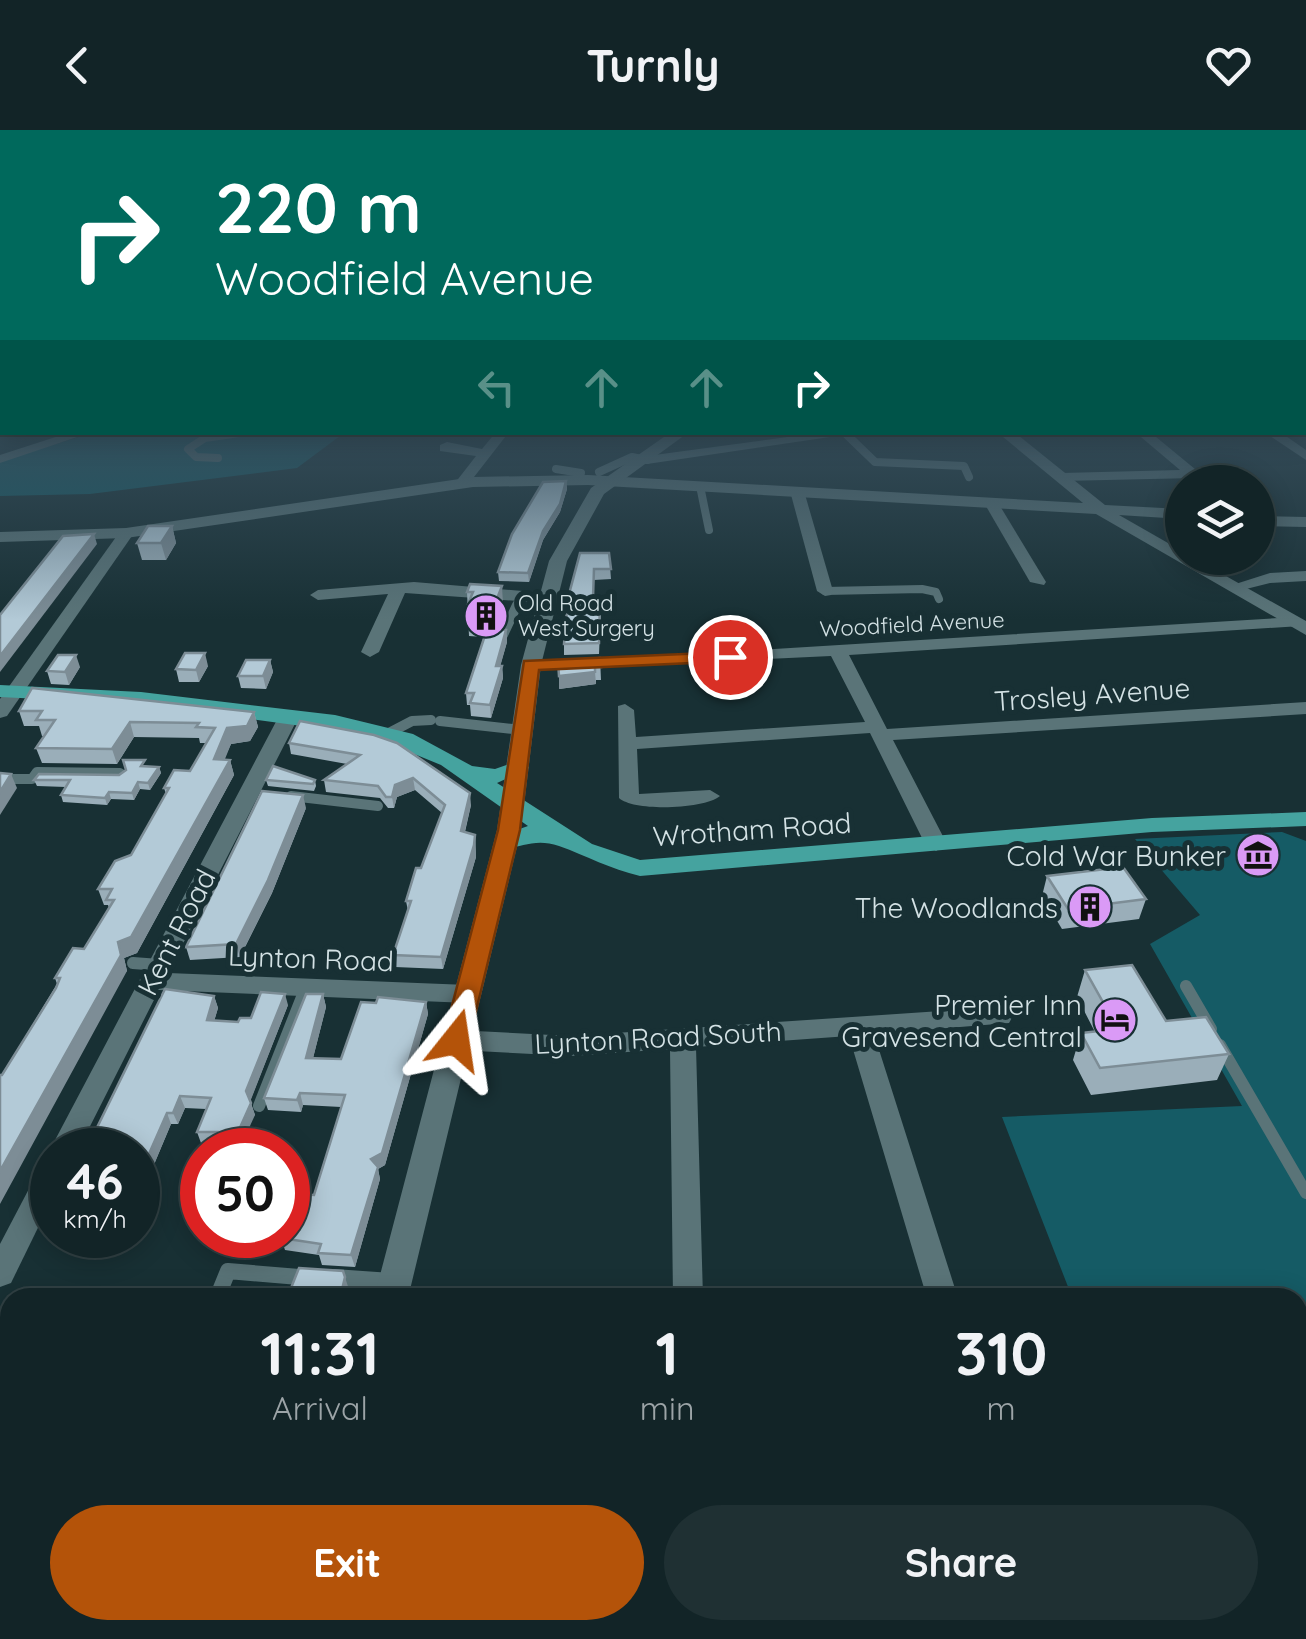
<!DOCTYPE html>
<html lang="en">
<head>
<meta charset="utf-8">
<style>
	:root { --surface:#122427; --page:#1f3033; --text:#f1f3f6; --muted:#9ca4a7; --line:#314144; --accent:#b45309 }
	body { margin:0; font-family:Quicksand,sans-serif; background:var(--page); color:var(--text); height:100vh; display:flex; flex-direction:column; font-size:38px; white-space:nowrap }
	* { box-sizing:border-box; margin:0 }
	p { font-size:32px; color:var(--muted) }
	.icon { flex:none; width:55px; height:55px; fill:none; stroke:currentColor; stroke-width:2; stroke-linecap:round; stroke-linejoin:round }
	.map { position:relative; flex:1; overflow:hidden }
	.sheet { position:absolute; left:0px; top:1158px; width:1308px; height:352px; display:flex; flex-direction:column; background:var(--surface); border-radius:30px 30px 0 0; box-shadow:0 5px 25px #0003,0 0 0 2px var(--line) }
	.sheet>* { flex:none }
	.hud { position:absolute; left:0px; top:0px; width:1308px; height:305px; box-shadow:0 5px 25px #0003,0 0 0 2px var(--line); background:#00695c; color:#fff; overflow:hidden }
	.tools { position:absolute; left:1165px; top:335px; display:grid; gap:20px }
	.tools a { display:grid; place-items:center; width:110px; height:110px; border-radius:50%; background:var(--surface); box-shadow:0 5px 25px #0003,0 0 0 2px var(--line); font-size:50px }
	.speed { position:absolute; left:30px; top:998px; display:flex; gap:20px; font-size:50px; font-weight:700; text-align:center }
	.speed>* { display:grid; place-content:center; width:130px; height:130px; border-radius:50%; background:var(--surface); box-shadow:0 5px 25px #0003,0 0 0 2px var(--line); line-height:1 }
	.speed small { font-size:25px; font-weight:400 }
	.speed .limit { border:15px solid #d22; background:#fff; color:#111 }
	.pin { position:absolute; display:grid; place-items:center; width:85px; height:85px; color:#fff; margin:-42px; border:5px solid #fff; border-radius:50%; box-shadow:0 2px 10px #0007 }
	.me { position:absolute; width:110px; margin:-55px; rotate:15deg; stroke-linejoin:round; filter:drop-shadow(0 0 8px #0008) }
	.turn { display:flex; align-items:center; gap:35px; height:210px; padding:0 50px; font-size:45px }
	.turn .icon { width:130px; height:130px; stroke-width:2.5 }
	.turn b { display:block; font-size:70px; line-height:85px }
	.lanes { display:flex; align-items:center; height:95px; padding:0 50px; background:#0003; justify-content:center; gap:50px; direction:ltr }
	.lanes .off { opacity:.35 }
	.eta { display:flex; justify-content:space-evenly; align-items:center; height:170px; text-align:center }
	.eta b { font-size:60px; font-weight:700; line-height:70px }
	.action { display:flex; gap:20px; margin-top:auto; padding:20px 50px }
	.action a { flex:1; height:115px; border-radius:60px; background:var(--accent); color:#fff; font-size:40px; font-weight:700; line-height:115px; text-align:center }
	.action a+a { background:var(--page); color:var(--text) }
	header { display:flex; justify-content:space-between; align-items:center; height:130px; padding:0 50px; background:var(--surface); font-size:45px; font-weight:700 }
	.map>svg:first-child { display:block }
	.green { fill:#155b65 }
	.lines { fill:none; stroke-linecap:round; stroke-linejoin:round }
	.service-far3 { stroke:#5a7478; stroke-width:8 }
	.service-far2 { stroke:#5a7478; stroke-width:10 }
	.service-far1 { stroke:#5a7478; stroke-width:12 }
	.service { stroke:#5a7478; stroke-width:16 }
	.minor { fill:#5a7478; fill-rule:evenodd }
	.tertiary { fill:#5a7478; fill-rule:evenodd }
	.secondary { fill:#5a7478; fill-rule:evenodd }
	.primary { fill:#45a39f; fill-rule:evenodd }
	.wall { fill:#9aaeb9 }
	.shaded-wall { fill:#7d8d96 }
	.building { fill:#b3cad7; stroke:#7d8d96; stroke-width:2.5 }
	.route { fill:#b45309; stroke:#753606; stroke-width:2.5 }
	.labels { text-anchor:middle; dominant-baseline:central; stroke-width:10; stroke-linejoin:round; paint-order:stroke }
	.far-poi-label { font-size:22px; fill:#d4e2e5; stroke:#183034; text-anchor:start }
	.far-street-label { font-size:22px; fill:#d4e2e5; stroke:#183034 }
	.street-label { font-size:28px; fill:#d4e2e5; stroke:#183034 }
	.poi-label { font-size:28px; fill:#d4e2e5; stroke:#183034; text-anchor:end }
</style>
</head>
<body>
<header><svg class="icon" aria-label="back" viewBox="0 0 24 24"><path d="M15 5l-7 7 7 7"/></svg>Turnly<svg class="icon" aria-label="heart" viewBox="0 0 24 24"><path d="M12 20l-8-8c-3-5 5-10 8-4 3-6 11-1 8 4z"/></svg></header>
<div class="map">
<svg width="1306" height="1509" viewBox="0 0 1306 1509">
	<rect width="100%" height="100%" fill="#183034"/>
	<g class="green">
		<polygon points="92,303 344,303 297,338 90,364 0,366 0,331"/>
		<polygon points="1282,702 1306,711 1306,1508 1202,1500 1298,1500 1298,1168 1072,1167 1002,987 1242,976 1150,814 1200,785 1135,709"/>
		<polygon points="293,1500 867,1500 899,1509 289,1509"/>
	</g>
	<g class="lines">
		<g class="service-far3">
			<polyline points="846,304 875,332 964,336 969,347"/>
			<polyline points="218,328 196,327 188,319 205,308 246,302"/>
			<polyline points="556,339 581,343 579,350"/>
			<polyline points="599,342 632,327 647,330"/>
			<polyline points="700,356 709,400"/>
			<polyline points="825,461 922,459 936,462 939,469"/>
			<polyline points="516,478 521,467"/>
		</g>
		<g class="service-far2">
			<polyline points="503,505 517,475"/>
			<polyline points="440,591 522,600"/>
			<polyline points="389,603 412,591 431,590"/>
			<polyline points="0,649 32,649 37,642 120,643"/>
			<polyline points="291,666 378,676"/>
		</g>
		<g class="service-far1">
			<polyline points="133,833 159,835"/>
			<polyline points="1186,856 1211,899"/>
			<polyline points="1220,915 1306,1063"/>
			<polyline points="259,976 306,857"/>
		</g>
		<g class="service">
			<polyline points="334,1147 391,1151"/>
			<polyline points="217,1168 228,1141 311,1148"/>
			<polyline points="1215,1500 1216,1509"/>
		</g>
		<g class="minor">
			<polygon points="71,302 92,302 0,333 0,325"/>
			<polygon points="496,302 509,302 467,356 457,356 455,353 476,326 440,321 440,315 447,312 482,319"/>
			<polygon points="824,302 864,302 647,334 640,330 647,326"/>
			<polygon points="1135,302 1150,302 1201,344 1194,348 1062,351 1055,347 1062,343 1180,340"/>
			<polygon points="1264,302 1280,302 1306,320 1306,330"/>
			<polygon points="797,357 804,361 833,461 831,465 825,466 817,461 790,361"/>
			<polygon points="985,368 997,371 1046,452 1044,455 1030,452 983,371"/>
			<polygon points="121,400 134,403 7,586 0,588 0,569"/>
			<polygon points="1306,441 1306,451 1270,453 1234,462 1226,457 1270,443"/>
			<polygon points="414,452 546,463 554,468 546,473 405,463 379,522 370,527 361,522 388,464 318,470 310,465 318,460"/>
			<path d="M 1295,487 L 1304,492 L 1301,496 L 849,525 L 887,599 L 1306,572 L 1306,584 L 893,610 L 947,714 L 936,721 L 925,714 L 870,603 L 637,619 L 639,664 L 710,660 L 720,666 C 705,679 634,682 619,668 L 618,576 L 625,574 L 634,580 L 636,607 L 865,592 L 831,526 L 531,540 L 522,535 L 531,530 L 658,526 Z"/>
			<polygon points="289,580 299,586 168,843 468,855 477,858 480,864 477,870 468,873 159,860 78,1020 52,1020 52,1025 50,1020 54,1012 279,586"/>
			<polygon points="1000,877 1009,879 1013,886 1009,893 874,904 958,1168 927,1168 849,906 696,917 703,1168 673,1168 670,919 571,926 456,920 447,917 443,910 447,903 456,900 571,906"/>
			<polygon points="52,1030 52,1069 11,1153 0,1157 0,1114 42,1034"/>
			<polygon points="0,1289 10,1290 10,1322 0,1321"/>
			<polygon points="966,1500 1066,1500 1068,1509 970,1509"/>
		</g>
		<g class="tertiary">
			<polygon points="997,302 1014,302 1105,375 1182,379 1182,389 1119,385 1182,421 1182,428 1194,428 1306,491 1306,505 1096,384 588,355 473,357 126,408 0,412 0,402 126,398 473,347 588,345 1083,373"/>
			<polygon points="1258,386 1306,387 1306,397 1258,396"/>
		</g>
		<g class="secondary">
			<polygon points="671,302 689,302 604,364 567,431 541,535 521,700 408,1168 374,1168 497,700 521,535 549,431 591,358"/>
			<polygon points="240,1500 283,1500 279,1509 236,1509"/>
		</g>
		<path class="primary" d="M 0,555 L 141,562 L 335,585 L 413,604 L 472,636 L 495,639 L 518,631 L 526,633 L 529,638 L 497,653 L 592,714 L 640,730 L 1152,688 L 1306,682 L 1306,696 L 1152,702 L 640,746 C 610,739 587,726 559,716 C 531,706 517,722 497,717 L 494,712 L 497,707 L 528,696 L 441,635 L 368,605 L 141,574 L 0,567 Z"/>
	</g>
	<g class="wall">
		<polygon points="566,351 567,359 560,382 543,410 529,452 499,451 498,442"/>
		<polygon points="172,396 176,413 166,430 142,430 137,413"/>
		<polygon points="609,423 611,449 594,450 594,468 601,479 599,524 564,525 564,514 568,468"/>
		<polygon points="470,454 503,474 493,500 506,500 507,512 500,536 502,536 503,548 491,588 471,586 470,575 467,575 466,563 484,507 469,506 467,462"/>
		<polygon points="600,528 601,550 596,550 596,554 559,559"/>
		<polygon points="270,530 273,542 266,559 241,558 238,546"/>
		<polygon points="208,536 199,552 179,552 176,539"/>
		<polygon points="80,537 69,555 51,554 47,541"/>
		<polygon points="19,581 254,582 258,597 250,611 231,614 224,629 230,630 234,645 137,823 124,828 127,841 2,945 57,854 55,848 84,819 109,778 108,775 104,775 98,759 131,725 166,664 164,658 190,641 206,613 200,613 199,608 134,607 117,634 42,633 36,618 44,606 42,606 39,596 24,596"/>
		<polygon points="300,591 471,675 465,702 475,705 476,727 443,839 395,837 393,825 408,781 406,771 421,738 442,683 415,660 397,667 394,678 388,678 380,668 326,662 324,650 347,634 291,624 289,613"/>
		<polygon points="147,636 159,637 161,643 150,660 140,659 134,670 111,669 107,675 63,672 61,665 66,657 37,656 34,650 119,645"/>
		<polygon points="266,650 315,650 316,656 314,661 268,656"/>
		<polygon points="306,678 272,763 240,827 190,830 186,817"/>
		<polygon points="1047,746 1146,769 1139,789 1062,799 1042,766"/>
		<polygon points="1085,840 1166,891 1229,924 1217,950 1091,965 1073,930 1081,903 1095,902 1077,867"/>
		<polygon points="323,864 326,877 313,928 341,929 426,872 428,884 385,1035 378,1039 380,1049 355,1137 322,1135 319,1125 285,1120 281,1108 314,1065 341,977 303,975 301,982 268,980 264,968"/>
		<polygon points="214,866 218,878 214,891 238,892 288,875 250,971 255,985 212,1013 201,1013 197,1002 206,979 185,978 178,994 171,994 150,1044 138,1044 138,1020"/>
		<polygon points="202,1033 202,1083 190,1082 185,1071"/>
		<polygon points="52,1087 52,1105 132,1105 128,1112 52,1111 46,1100"/>
		<polygon points="10,1189 10,1257 0,1256 0,1203 3,1203"/>
		<polygon points="1306,1232 1306,1264 1298,1265 1298,1233"/>
		<polygon points="0,1352 10,1353 10,1438 0,1438"/>
		<polygon points="10,1500 159,1500 155,1509 0,1509"/>
	</g>
	<g class="shaded-wall">
		<polygon points="566,351 567,359 560,382 543,410 529,452 528,443 543,401"/>
		<polygon points="172,396 176,413 166,430 161,413"/>
		<polygon points="94,404 97,414 0,542 0,526"/>
		<polygon points="502,456 503,474 490,507 489,489"/>
		<polygon points="506,500 507,512 497,548 496,536"/>
		<polygon points="205,523 208,536 199,552 196,540"/>
		<polygon points="76,525 80,537 69,555 65,542"/>
		<polygon points="270,530 273,542 266,559 263,546"/>
		<polygon points="502,536 503,548 491,588 490,575"/>
		<polygon points="595,542 596,554 559,559 559,546"/>
		<polygon points="254,582 258,597 250,611 231,614 219,644 214,629 227,598"/>
		<polygon points="130,592 134,607 117,634 112,619"/>
		<polygon points="230,630 234,645 137,823 124,828 127,841 0,1074 0,1041 118,812"/>
		<polygon points="159,637 161,643 150,660 148,653"/>
		<polygon points="11,644 17,658 0,685 0,662"/>
		<polygon points="413,648 415,660 397,667 394,678 392,667 395,655"/>
		<polygon points="138,652 140,659 134,670 132,663"/>
		<polygon points="109,662 111,669 107,675 105,668"/>
		<polygon points="470,663 471,675 462,713 461,701"/>
		<polygon points="303,665 306,678 272,763 240,827 236,814"/>
		<polygon points="475,705 476,727 443,839 441,827"/>
		<polygon points="285,864 288,875 250,972 246,961"/>
		<polygon points="323,864 326,877 310,940 306,928"/>
		<polygon points="214,866 218,878 211,902 207,890"/>
		<polygon points="426,872 428,884 385,1035 378,1039 380,1049 355,1137 351,1125 371,1029"/>
		<polygon points="300,963 303,975 301,982 297,970"/>
		<polygon points="180,966 185,978 178,994 173,983"/>
		<polygon points="251,973 255,985 239,1020 230,1020"/>
		<polygon points="167,983 171,994 150,1044 145,1033"/>
		<polygon points="345,1147 351,1166 350,1168 340,1168"/>
		<polygon points="146,1500 159,1500 155,1509 142,1509"/>
		<polygon points="212,1500 224,1500 220,1509 207,1509"/>
	</g>
	<g class="building">
		<polygon points="566,351 560,374 543,401 528,443 498,442 512,404 543,352"/>
		<polygon points="148,396 172,396 161,413 137,413"/>
		<polygon points="94,404 0,526 0,485 63,406"/>
		<polygon points="580,423 609,423 611,439 594,439 593,468 600,468 599,513 564,514 568,468"/>
		<polygon points="470,454 502,456 489,489 467,488 473,474 468,474 473,462 467,462"/>
		<polygon points="487,499 506,500 496,536 502,536 490,575 470,573 474,563 466,563"/>
		<polygon points="185,523 205,523 196,540 176,539"/>
		<polygon points="58,525 76,525 65,542 47,541"/>
		<polygon points="600,528 601,537 595,537 595,542 559,546 558,531"/>
		<polygon points="246,530 270,530 263,546 238,546"/>
		<polygon points="32,558 254,582 247,596 227,598 214,629 230,630 131,807 118,812 121,825 0,1041 0,945 2,945 56,858 60,848 55,848 73,818 84,819 114,770 106,770 112,759 98,759 115,731 131,725 169,658 164,658 174,640 190,641 215,598 196,597 199,593 130,592 112,619 36,618 55,590 36,590 42,581 19,581"/>
		<polygon points="300,591 374,605 397,613 470,663 461,701 475,705 474,715 441,827 393,825 411,771 406,771 416,738 421,738 445,675 413,648 395,655 392,667 386,667 378,656 324,650 360,625 289,613"/>
		<polygon points="123,630 145,630 141,636 159,637 148,653 138,652 132,663 109,662 105,668 61,665 70,650 34,650 39,644 119,645 126,640"/>
		<polygon points="273,636 315,650 313,654 266,650"/>
		<polygon points="0,643 11,644 0,662"/>
		<polygon points="262,661 303,665 268,750 236,814 186,817"/>
		<polygon points="1123,737 1146,769 1068,779 1047,746"/>
		<polygon points="1132,835 1166,891 1206,887 1229,924 1100,938 1081,903 1118,899 1085,840"/>
		<polygon points="165,859 214,866 207,890 238,892 240,888 251,888 261,862 285,864 246,961 251,973 230,1020 209,1020 217,1002 197,1002 211,968 180,966 173,983 167,983 145,1033 138,1032 138,1020 86,1020"/>
		<polygon points="306,864 323,864 306,928 341,929 361,872 376,873 378,867 426,872 382,1023 371,1029 378,1037 351,1125 318,1123 321,1114 281,1108 282,1105 288,1105 288,1088 295,1064 314,1065 345,965 300,963 297,970 264,968"/>
		<polygon points="202,1033 202,1072 185,1071"/>
		<polygon points="52,1087 52,1100 46,1100"/>
		<polygon points="299,1138 343,1141 345,1147 340,1168 287,1168"/>
		<polygon points="10,1189 10,1239 0,1239 0,1203 3,1203"/>
		<polygon points="1306,1232 1306,1252 1298,1252 1298,1233"/>
		<polygon points="0,1352 10,1353 10,1427 0,1427"/>
		<polygon points="0,1487 10,1488 10,1500 146,1500 142,1509 113,1503 111,1509 0,1509"/>
		<polygon points="191,1500 212,1500 207,1509 186,1509"/>
	</g>
	<linearGradient id="sky" x2="0" y2="1"><stop stop-color="#0d1a1d"/><stop offset="0.57" stop-color="#374e5c"/><stop offset="1" stop-color="#374e5c" stop-opacity="0"/></linearGradient>
	<rect width="1306" height="490" fill="url(#sky)"/>
	<polygon class="route" points="730,522 736,523 736,531 539,540 520,700 469,910 465,917 447,917 443,910 498,700 524,531"/>
	<defs>
		<symbol id="building-disc" viewBox="-11 -11 22 22"><circle r="9.5" fill="#da9af6" stroke="#183034"/><path d="M-4-6H4V6H1V3H-1V6H-4ZM-2.5-4.3h1.7v1.8h-1.7ZM.8-4.3h1.7v1.8H.8ZM-2.5-1h1.7V.8h-1.7ZM.8-1h1.7V.8H.8Z" fill="#111"/></symbol>
		<symbol id="museum-disc" viewBox="-11 -11 22 22"><circle r="9.5" fill="#da9af6" stroke="#183034"/><path d="M0-6L6-3V-2H-6V-3ZM-5-1h2V3h-2ZM-1-1h2V3h-2ZM3-1h2V3H3ZM-6 4H6V6H-6Z" fill="#111"/></symbol>
		<symbol id="hotel-disc" viewBox="-11 -11 22 22"><circle r="9.5" fill="#da9af6" stroke="#183034"/><path d="M-6-4.5h1.5V1H6V5H4.5V3h-9V5H-6ZM-4 0a1.8 1.8 0 1 1 3.6 0ZM.5 0V-2.5h3Q6-2.5 6 0Z" fill="#111"/></symbol>
	</defs>
	<g fill-rule="evenodd">
		<use href="#building-disc" x="461" y="461" width="50" height="50"/>
		<use href="#museum-disc" x="1233" y="700" width="50" height="50"/>
		<use href="#building-disc" x="1065" y="752" width="50" height="50"/>
		<use href="#hotel-disc" x="1090" y="865" width="50" height="50"/>
	</g>
	<g class="labels">
		<g class="far-poi-label">
			<text x="518" y="473">Old Road<tspan x="518" dy="25">West Surgery</tspan></text>
		</g>
		<g class="far-street-label">
			<text transform="translate(912 494) rotate(-3)">Woodfield Avenue</text>
		</g>
		<g class="street-label">
			<text transform="translate(1092 564) rotate(-4)">Trosley Avenue</text>
			<text transform="translate(752 699) rotate(-4)">Wrotham Road</text>
			<text transform="translate(176 802) rotate(-63)">Kent Road</text>
			<text transform="translate(311 828) rotate(2)">Lynton Road</text>
			<text transform="translate(658 907) rotate(-3)">Lynton Road South</text>
		</g>
		<g class="poi-label">
			<text x="1226" y="725">Cold War Bunker</text>
			<text x="1058" y="777">The Woodlands</text>
			<text x="1082" y="874">Premier Inn<tspan x="1082" dy="32">Gravesend Central</tspan></text>
		</g>
	</g>
</svg>
<div class="tools">
<a><svg class="icon" aria-label="layers" viewBox="0 0 24 24"><path d="M12 4l9 5-9 5-9-5zM3 14l9 5 9-5"/></svg></a>
</div>
<div class="speed"><div>46<small>km/h</small></div><div class="limit">50</div></div>
<div class="pin" style="left:730px;top:527px;background:#d93025"><svg class="icon" aria-label="arrive" viewBox="0 0 24 24"><path d="M6 21V4h12l-3 4 3 4H6"/></svg></div>
<svg class="me" style="left:456px;top:910px" viewBox="-20 -20 40 40"><path d="M0-17L14 15 0 8-14 15z" fill="#b45309" stroke="#fff" stroke-width="4"/></svg>
<div class="hud">
<div class="turn"><svg class="icon" aria-label="right" viewBox="0 0 24 24"><path d="M7 20v-9h11M14 6l5 5-5 5"/></svg><div><b>220 m</b>Woodfield Avenue</div></div>
<div class="lanes"><svg class="icon off" aria-label="left" viewBox="0 0 24 24"><path d="M17 20v-9H6M10 6l-5 5 5 5"/></svg><svg class="icon off" aria-label="ahead" viewBox="0 0 24 24"><path d="M12 20V5M6 11l6-6 6 6"/></svg><svg class="icon off" aria-label="ahead" viewBox="0 0 24 24"><path d="M12 20V5M6 11l6-6 6 6"/></svg><svg class="icon" aria-label="right" viewBox="0 0 24 24"><path d="M7 20v-9h11M14 6l5 5-5 5"/></svg></div>
</div>
<section class="sheet">
<div class="eta">
<div><b>11:31</b><p>Arrival</p></div>
<div><b>1</b><p>min</p></div>
<div><b>310</b><p>m</p></div>
</div>
<div class="action"><a>Exit</a><a>Share</a></div>
</section>
</div>
</body>
</html>
